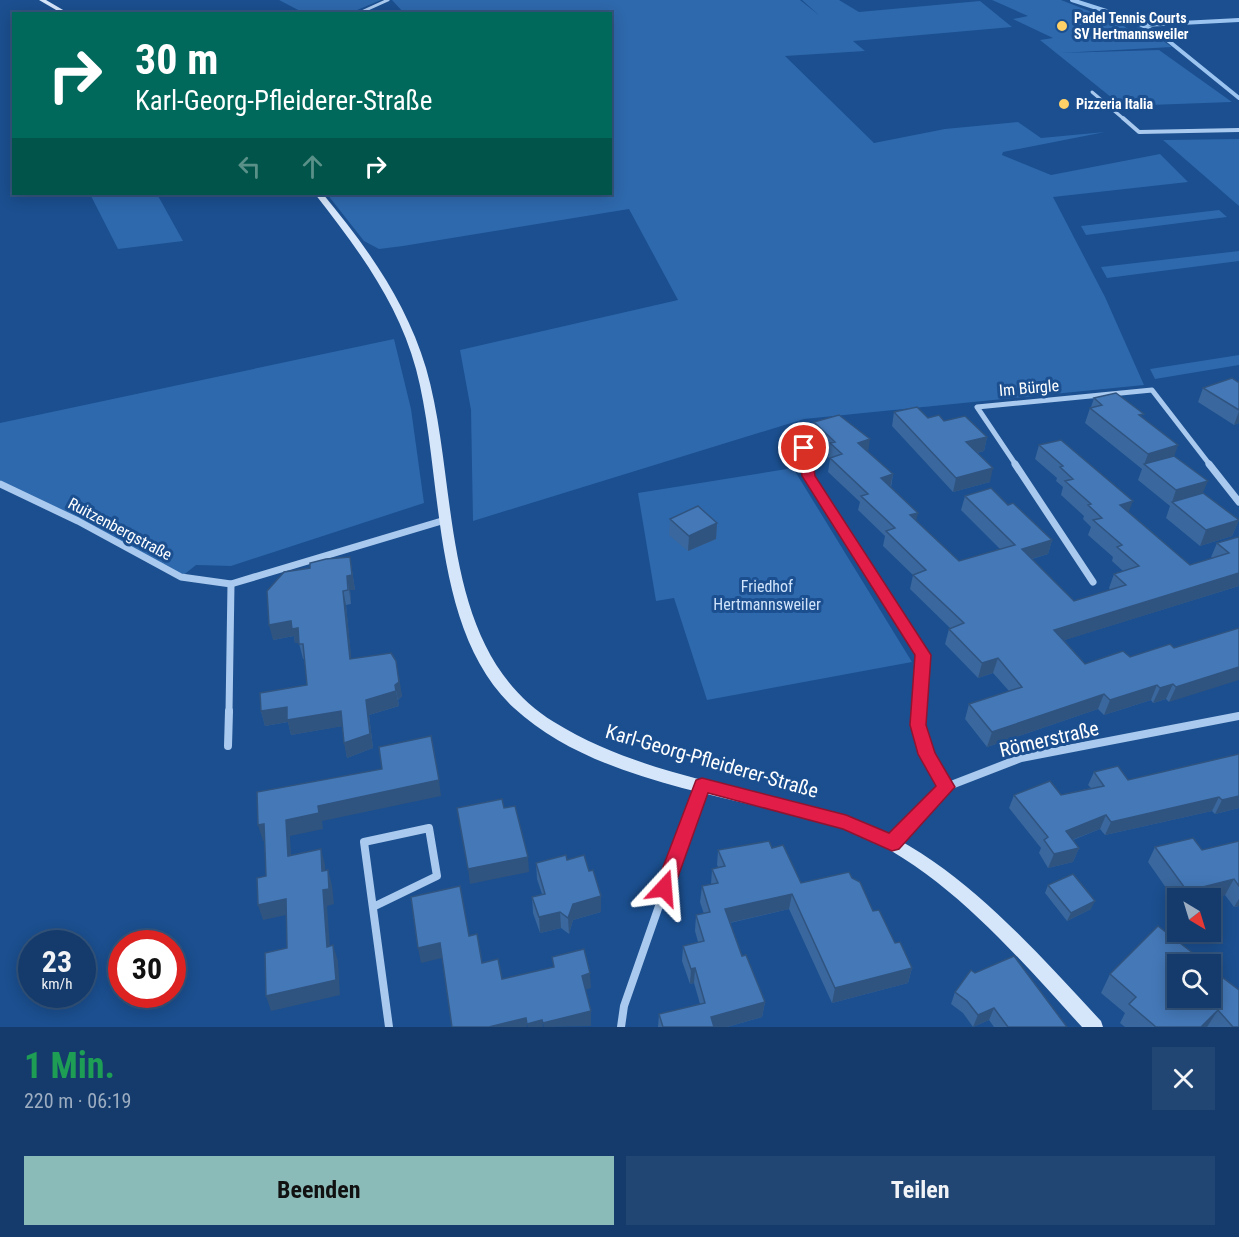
<!DOCTYPE html>
<html lang="de">
<head>
<meta charset="utf-8">
<style>
	:root { --surface:#143b6b; --page:#214673; --text:#f1f3f6; --muted:#9dadc1; --line:#33557e; --accent:#8bbbb9 }
	body { margin:0; font-family:"Roboto Condensed",sans-serif; background:var(--page); color:var(--text); height:100vh; display:flex; flex-direction:column; font-size:22px; white-space:nowrap }
	* { box-sizing:border-box; margin:0 }
	p { font-size:20px; color:var(--muted) }
	.icon { flex:none; width:33px; height:33px; fill:none; stroke:currentColor; stroke-width:2; stroke-linecap:round; stroke-linejoin:round }
	.map { position:relative; height:1027px; overflow:hidden }
	.sheet { display:flex; flex-direction:column; background:var(--surface); flex:1 }
	.sheet>* { flex:none }
	.hud { position:absolute; left:12px; top:12px; width:600px; height:183px; border-radius:0px; box-shadow:0 3px 15px #0003,0 0 0 2px var(--line); background:#00695c; color:#fff; overflow:hidden }
	.needle { width:39px; rotate:142deg }
	.buttons { position:absolute; left:1167px; top:888px; display:grid; gap:12px }
	.buttons a { display:grid; place-items:center; width:54px; height:54px; border-radius:0px; background:var(--surface); box-shadow:0 3px 15px #0003,0 0 0 2px var(--line); font-size:30px }
	.speed { position:absolute; left:18px; top:930px; display:flex; gap:12px; font-size:30px; font-weight:700; text-align:center }
	.speed>* { display:grid; place-content:center; width:78px; height:78px; border-radius:50%; background:var(--surface); box-shadow:0 3px 15px #0003,0 0 0 2px var(--line); line-height:1 }
	.speed small { font-size:15px; font-weight:400 }
	.speed .limit { border:9px solid #d22; background:#fff; color:#111 }
	.pin { position:absolute; display:grid; place-items:center; width:51px; height:51px; color:#fff; margin:-26px; border:3px solid #fff; border-radius:50%; box-shadow:0 2px 6px #0007 }
	.me { position:absolute; width:66px; margin:-33px; rotate:19deg; stroke-linejoin:round; filter:drop-shadow(0 0 4px #0008) }
	.turn { display:flex; align-items:center; gap:21px; height:126px; padding:0 24px; font-size:27px }
	.turn .icon { width:78px; height:78px; stroke-width:2.5 }
	.turn b { display:block; font-size:42px; line-height:51px }
	.lanes { display:flex; align-items:center; height:57px; padding:0 24px; background:#0003; justify-content:center; gap:30px; direction:ltr }
	.lanes .off { opacity:.35 }
	.round { display:grid; place-items:center; flex:none; width:63px; height:63px; border-radius:0px; background:var(--page) }
	.headline { display:flex; align-items:center; justify-content:space-between; height:102px; padding:0 24px }
	h1 { font-size:36px; font-weight:700; line-height:45px; color:#1e9e55 }
	.action { display:flex; gap:12px; margin-top:auto; padding:12px 24px }
	.action a { flex:1; height:69px; border-radius:0px; background:var(--accent); color:#111; font-size:24px; font-weight:700; line-height:69px; text-align:center }
	.action a+a { background:var(--page); color:var(--text) }
	.map>svg:first-child { display:block }
	.green { fill:#2e69ad }
	.lines { fill:none; stroke-linecap:round; stroke-linejoin:round }
	.stream { stroke:#9cc4f0; stroke-width:4 }
	.street-far4 { stroke:#a9c9ee; stroke-width:3 }
	.street-far3 { stroke:#a9c9ee; stroke-width:4 }
	.street-far2 { stroke:#a9c9ee; stroke-width:5 }
	.street-far1 { stroke:#a9c9ee; stroke-width:7 }
	.street { stroke:#a9c9ee; stroke-width:8 }
	.secondary { fill:#d6e6fa; fill-rule:evenodd }
	.wall { fill:#3a679d }
	.shaded-wall { fill:#305480 }
	.building { fill:#4478b7; stroke:#305480; stroke-width:1.5 }
	.route { fill:#e11d48; stroke:#92132f; stroke-width:1.5 }
	.poi-dot { fill:#ffd166; stroke:#1b4f8f; stroke-width:2 }
	.labels { text-anchor:middle; dominant-baseline:central; stroke-width:6; stroke-linejoin:round; paint-order:stroke }
	.far-poi-label { font-size:14px; font-weight:bold; fill:#fff; stroke:#1b4f8f; text-anchor:start }
	.street-label { font-size:16px; fill:#fff; stroke:#1b4f8f }
	.park-label { font-size:16px; fill:#cfe3fa; stroke:#1b4f8f }
	.near-street-label { font-size:20px; fill:#fff; stroke:#1b4f8f }
</style>
</head>
<body>
<div class="map">
<svg width="1239" height="1027" viewBox="0 0 1239 1027">
	<rect width="100%" height="100%" fill="#1b4f8f"/>
	<g class="green">
		<polygon points="279,0 381,0 350,13 306,14"/>
		<polygon points="392,0 800,0 820,16 802,0 839,0 859,12 980,1 1012,27 853,41 865,51 785,56 874,143 945,129 1018,122 1041,138 1105,132 1003,152 1002,155 1051,175 1160,154 1188,182 1053,197 1105,297 1144,385 804,419 473,521 471,410 460,350 678,300 629,209 403,246 379,249 364,241 327,194 610,194 610,14 404,13"/>
		<polygon points="992,0 1061,0 1120,23 1128,29 1143,27 1172,47 1060,53 1159,50 1232,102 1122,106 1040,40 1053,38 1013,19 1028,16"/>
		<polygon points="1239,139 1239,206 1163,140"/>
		<polygon points="90,194 157,194 183,241 118,249"/>
		<polygon points="1219,210 1227,217 1086,235 1081,226"/>
		<polygon points="1239,251 1239,261 1107,278 1101,267"/>
		<polygon points="394,339 411,409 424,503 231,566 196,565 181,577 0,484 0,423"/>
		<polygon points="1239,355 1239,365 1155,379 1150,369"/>
		<polygon points="793,468 912,662 707,700 674,598 656,601 638,493"/>
	</g>
	<g class="lines">
		<g class="stream">
			<polyline points="1072,0 1125,17 1160,34 1239,98"/>
			<polyline points="1143,25 1239,20"/>
		</g>
		<g class="street-far4">
			<polyline points="357,14 388,0"/>
			<polyline points="1092,92 1125,120"/>
		</g>
		<polyline class="street-far3" points="1123,118 1139,132 1239,130"/>
		<g class="street-far2">
			<polyline points="804,448 807,465"/>
			<polyline points="1016,465 977,407 1152,390 1210,465"/>
		</g>
		<g class="street-far1">
			<polyline points="807,464 809,476 923,655 919,712"/>
			<polyline points="1015,464 1093,582"/>
			<polyline points="1209,464 1239,502"/>
			<polyline points="0,484 78,521 181,577 231,584 445,520"/>
			<polyline points="229,712 231,584"/>
		</g>
		<g class="street">
			<path d="M 919,711 C 917,740 932,763 946,787"/>
			<polyline points="228,746 229,711"/>
			<polyline points="892,843 946,787 1021,758 1239,716"/>
			<polyline points="373,907 437,876 429,828 364,842 389,1027"/>
			<polyline points="621,1027 624,1006 701,786"/>
		</g>
		<g class="secondary">
			<polygon points="39,0 46,0 70,14 63,14"/>
			<path d="M 315,194 L 323,194 C 366,246 406,301 426,368 C 460,484 436,649 554,722 C 638,774 739,786 833,812 C 945,845 1024,939 1101,1021 L 1103,1027 L 1082,1027 C 1012,951 941,865 842,827 C 823,820 802,817 782,812 C 693,790 583,772 514,708 C 429,629 444,474 416,369 C 398,302 357,248 315,194 Z"/>
		</g>
	</g>
	<g class="wall">
		<polygon points="1239,382 1239,423 1234,425 1198,402 1203,388"/>
		<polygon points="1094,398 1143,418 1174,456 1203,493 1239,520 1232,536 1200,546 1166,518 1170,506 1138,480 1142,469 1085,423 1090,408 1091,407"/>
		<polygon points="894,412 944,421 987,437 984,451 977,453 990,482 953,492 892,426"/>
		<polygon points="814,422 868,452 893,474 891,488 916,521 959,561 1000,549 961,510 965,496 1008,505 1052,540 1048,554 1032,559 1074,601 1110,590 1109,588 1114,574 1123,571 1112,561 1113,557 1088,535 1091,527 1083,519 1084,516 1061,495 1063,487 1056,481 1057,478 1035,459 1039,445 1129,512 1190,565 1212,558 1211,557 1217,543 1239,538 1239,586 1064,640 1085,664 1130,657 1174,648 1239,628 1169,702 1166,699 1153,703 1151,700 1104,715 1098,709 987,747 965,719 969,704 1009,691 993,673 978,678 945,644 949,629 950,628 910,589 913,575 883,546 885,536 858,510 860,502 828,472 830,459 828,457 829,452 812,436"/>
		<polygon points="670,519 717,523 716,539 688,551 669,535"/>
		<polygon points="350,557 355,590 350,590 351,604 346,605 351,659 391,653 402,696 398,700 399,706 369,715 373,748 347,758 342,726 291,735 288,722 265,726 261,711 307,685 305,659 303,659 299,643 295,643 294,636 273,640 310,568"/>
		<polygon points="1239,754 1239,808 1215,814 1212,811 1105,835 1100,829 1073,840 1079,848 1073,862 1048,868 1039,853 1041,848 1009,808 1014,795 1061,795 1091,788 1088,785 1094,772 1128,780"/>
		<polygon points="1239,841 1239,906 1234,907 1225,895 1210,899 1178,898 1178,905 1148,862 1155,847 1202,850"/>
		<polygon points="772,848 801,883 852,878 895,943 912,968 908,983 832,1003 789,909 730,923 742,956 765,1002 762,1017 727,1027 658,1027 659,1014 700,1004 694,983 690,984 682,961 683,946 698,942 695,931 696,915 704,914 700,902 702,886 711,884 712,869 718,867 717,865 718,850"/>
		<polygon points="567,860 601,912 573,920 569,934 561,928 540,933 533,913 532,897 542,894 537,879 536,863"/>
		<polygon points="1048,885 1091,909 1067,921 1045,893"/>
		<polygon points="1110,974 1210,998 1239,1027 1125,1027 1120,1023 1125,1013 1101,993"/>
		<polygon points="955,992 1067,1027 994,1027 989,1020 973,1027 963,1013 951,1004"/>
	</g>
	<g class="shaded-wall">
		<polygon points="1239,411 1239,423 1234,425"/>
		<polygon points="987,437 984,451 962,456 966,442"/>
		<polygon points="870,439 868,453 858,443"/>
		<polygon points="1178,445 1173,460 1144,465 1148,454"/>
		<polygon points="993,468 990,482 953,492 956,478"/>
		<polygon points="893,474 890,488 881,478"/>
		<polygon points="1208,481 1201,497 1172,502 1176,490"/>
		<polygon points="1133,501 1127,516 1120,505"/>
		<polygon points="918,513 915,527 910,515"/>
		<polygon points="1239,520 1232,536 1200,546 1206,530"/>
		<polygon points="717,523 716,539 688,551 689,536"/>
		<polygon points="1052,540 1048,554 1017,563 1022,549"/>
		<polygon points="350,557 355,590 350,590 351,604 347,576"/>
		<polygon points="1239,573 1239,586 1049,645 1054,630"/>
		<polygon points="343,591 346,605 353,674 350,659"/>
		<polygon points="291,621 298,628 302,643 295,643 294,636 273,640 269,625"/>
		<polygon points="998,658 993,673 978,678 982,663"/>
		<polygon points="1239,667 1239,680 1169,702 1176,687"/>
		<polygon points="399,676 402,696 398,700 395,685"/>
		<polygon points="1173,684 1166,699 1153,703 1160,688"/>
		<polygon points="1157,685 1151,700 1104,715 1110,700"/>
		<polygon points="396,691 399,706 369,715 373,748 347,758 344,743 366,700"/>
		<polygon points="1104,694 1098,709 987,747 992,732"/>
		<polygon points="287,707 341,711 344,726 291,735 288,722 265,726 261,711"/>
		<polygon points="439,780 441,796 322,821 323,829 290,836 292,872 288,856 286,820 318,806"/>
		<polygon points="1239,796 1239,808 1215,814 1222,800"/>
		<polygon points="1219,797 1212,811 1105,835 1111,822"/>
		<polygon points="1106,815 1100,829 1061,844 1066,831"/>
		<polygon points="264,824 269,840 263,841 258,825"/>
		<polygon points="1079,848 1073,862 1048,868 1054,854"/>
		<polygon points="321,849 325,865 326,887 322,871"/>
		<polygon points="528,857 529,872 470,884 468,869"/>
		<polygon points="328,870 332,885 334,904 327,906 331,962 327,947 323,890"/>
		<polygon points="1234,879 1225,895 1210,899 1182,898 1187,891"/>
		<polygon points="792,894 789,909 724,924 725,909"/>
		<polygon points="601,896 601,912 573,920 569,934 568,918 573,904"/>
		<polygon points="286,899 291,914 263,920 258,905"/>
		<polygon points="1239,899 1239,906 1234,907"/>
		<polygon points="1095,901 1091,909 1067,921 1071,913"/>
		<polygon points="560,912 561,928 540,933 539,917"/>
		<polygon points="440,943 442,958 421,963 418,948"/>
		<polygon points="333,945 338,961 340,995 271,1011 266,996"/>
		<polygon points="695,968 694,983 690,984 691,969"/>
		<polygon points="912,968 908,983 832,1003 835,988"/>
		<polygon points="590,973 591,988 582,991 582,976"/>
		<polygon points="765,1002 762,1017 727,1027 710,1027 711,1017"/>
		<polygon points="994,1008 989,1020 973,1027 978,1015"/>
		<polygon points="1218,1010 1207,1027 1201,1027"/>
		<polygon points="591,1011 591,1026 544,1027 543,1023"/>
		<polygon points="526,1018 527,1027 489,1027"/>
		<polygon points="542,1020 543,1027 528,1027 527,1024"/>
	</g>
	<g class="building">
		<polygon points="1232,378 1238,382 1239,382 1239,410 1203,388"/>
		<polygon points="1116,393 1144,414 1139,415 1178,445 1148,454 1090,408 1102,405 1094,398"/>
		<polygon points="917,407 928,418 939,415 944,421 965,416 987,437 966,442 993,468 956,478 894,412"/>
		<polygon points="839,415 870,439 858,443 893,474 881,478 918,513 910,515 959,561 1015,545 965,496 991,488 1008,505 1013,503 1052,540 1022,549 1074,601 1126,585 1114,574 1139,566 1117,547 1122,545 1093,520 1102,518 1088,505 1091,504 1065,481 1073,479 1060,467 1063,466 1039,445 1061,440 1133,501 1120,505 1190,565 1229,553 1217,543 1238,537 1239,538 1239,573 1054,630 1085,664 1123,651 1130,657 1170,644 1174,648 1239,628 1239,667 1176,687 1173,684 1160,688 1157,685 1110,700 1104,694 992,732 969,704 1022,687 998,658 982,663 949,629 964,623 913,575 926,570 886,531 895,528 861,496 868,494 830,458 842,454 830,443 835,442 814,422"/>
		<polygon points="1174,456 1208,481 1176,490 1144,464"/>
		<polygon points="1203,493 1239,520 1206,530 1172,502"/>
		<polygon points="698,506 717,523 689,536 670,519"/>
		<polygon points="350,557 352,575 347,576 348,590 343,591 350,659 391,653 396,661 399,682 395,685 396,691 366,700 370,734 344,743 341,711 287,720 287,707 261,711 260,693 307,685 303,644 299,644 298,628 292,629 291,621 269,625 267,591 284,572 310,568 310,563 326,559"/>
		<polygon points="431,736 439,780 318,806 319,813 286,820 288,856 321,849 322,871 328,870 329,889 323,890 327,947 333,945 336,980 266,996 265,953 287,948 286,899 258,905 257,878 266,876 264,824 258,825 257,792 382,769 379,747"/>
		<polygon points="1239,754 1239,796 1222,800 1219,797 1111,822 1106,815 1066,831 1079,848 1054,854 1044,840 1048,837 1014,795 1050,781 1061,795 1104,786 1094,772 1118,766 1128,780"/>
		<polygon points="502,799 504,808 515,806 528,857 468,869 457,808"/>
		<polygon points="1193,838 1202,850 1239,841 1239,886 1234,879 1187,891 1155,847"/>
		<polygon points="769,841 772,848 783,845 801,883 849,872 852,878 860,882 873,911 879,910 895,943 900,942 912,968 835,988 792,894 725,909 742,956 746,955 765,1002 711,1017 714,1027 663,1027 659,1014 705,1003 695,968 691,969 683,946 704,941 696,915 710,912 702,886 718,883 712,869 725,866 718,850"/>
		<polygon points="566,855 567,860 584,855 589,871 593,870 601,896 573,904 568,918 560,912 539,917 532,897 545,894 536,863"/>
		<polygon points="1073,874 1095,901 1071,913 1048,885"/>
		<polygon points="460,886 469,936 477,934 482,963 498,959 502,979 554,967 552,957 584,949 590,973 582,976 591,1011 543,1023 542,1020 527,1024 526,1018 489,1027 452,1027 440,943 418,948 411,897"/>
		<polygon points="1158,926 1207,964 1178,964 1178,998 1210,998 1210,968 1239,990 1239,1027 1233,1027 1218,1010 1201,1027 1156,1027 1129,1004 1136,997 1110,974"/>
		<polygon points="1014,956 1067,1027 1008,1027 994,1008 978,1015 967,1001 955,992 971,970 975,973"/>
	</g>
	<polygon class="route" points="804,444 811,448 815,476 931,655 926,725 935,753 955,787 899,849 892,851 843,829 708,793 674,888 671,894 664,897 657,894 655,888 696,780 702,778 846,815 889,833 936,786 918,754 910,725 915,655 802,476 798,448"/>
	<g class="poi-dot">
		<circle cx="1062" cy="26" r="6"/>
		<circle cx="1064" cy="104" r="6"/>
	</g>
	<g class="labels">
		<g class="far-poi-label">
			<text x="1074" y="18">Padel Tennis Courts<tspan x="1074" dy="16">SV Hertmannsweiler</tspan></text>
			<text x="1076" y="104">Pizzeria Italia</text>
		</g>
		<g class="street-label">
			<text transform="translate(1029 388) rotate(-5)">Im Bürgle</text>
			<text transform="translate(120 529) rotate(28)">Ruitzenbergstraße</text>
		</g>
		<g class="park-label">
			<text x="767" y="586">Friedhof<tspan x="767" dy="18">Hertmannsweiler</tspan></text>
		</g>
		<g class="near-street-label">
			<text transform="translate(1049 739) rotate(-13)">Römerstraße</text>
			<text transform="translate(712 761) rotate(16)">Karl-Georg-Pfleiderer-Straße</text>
		</g>
	</g>
</svg>
<div class="buttons">
<a><svg class="needle" viewBox="-14 -14 28 28"><path d="M0-13l5 13h-10z" fill="#e53935"/><path d="M0 13l5-13h-10z" fill="#9dadc1"/></svg></a>
<a><svg class="icon" aria-label="search" viewBox="0 0 24 24"><circle cx="10" cy="10" r="6"/><path d="M15 15l6 6"/></svg></a>
</div>
<div class="speed"><div>23<small>km/h</small></div><div class="limit">30</div></div>
<div class="pin" style="left:804px;top:448px;background:#d93025"><svg class="icon" aria-label="arrive" viewBox="0 0 24 24"><path d="M6 21V4h12l-3 4 3 4H6"/></svg></div>
<svg class="me" style="left:664px;top:888px" viewBox="-20 -20 40 40"><path d="M0-17L14 15 0 8-14 15z" fill="#e11d48" stroke="#fff" stroke-width="4"/></svg>
<div class="hud">
<div class="turn"><svg class="icon" aria-label="right" viewBox="0 0 24 24"><path d="M7 20v-9h11M14 6l5 5-5 5"/></svg><div><b>30 m</b>Karl-Georg-Pfleiderer-Straße</div></div>
<div class="lanes"><svg class="icon off" aria-label="left" viewBox="0 0 24 24"><path d="M17 20v-9H6M10 6l-5 5 5 5"/></svg><svg class="icon off" aria-label="ahead" viewBox="0 0 24 24"><path d="M12 20V5M6 11l6-6 6 6"/></svg><svg class="icon" aria-label="right" viewBox="0 0 24 24"><path d="M7 20v-9h11M14 6l5 5-5 5"/></svg></div>
</div>
</div>
<section class="sheet">
<div class="headline"><div><h1>1 Min.</h1><p>220 m · 06:19</p></div><a class="round"><svg class="icon" aria-label="close" viewBox="0 0 24 24"><path d="M6 6l12 12M18 6L6 18"/></svg></a></div>
<div class="action"><a>Beenden</a><a>Teilen</a></div>
</section>
</body>
</html>
